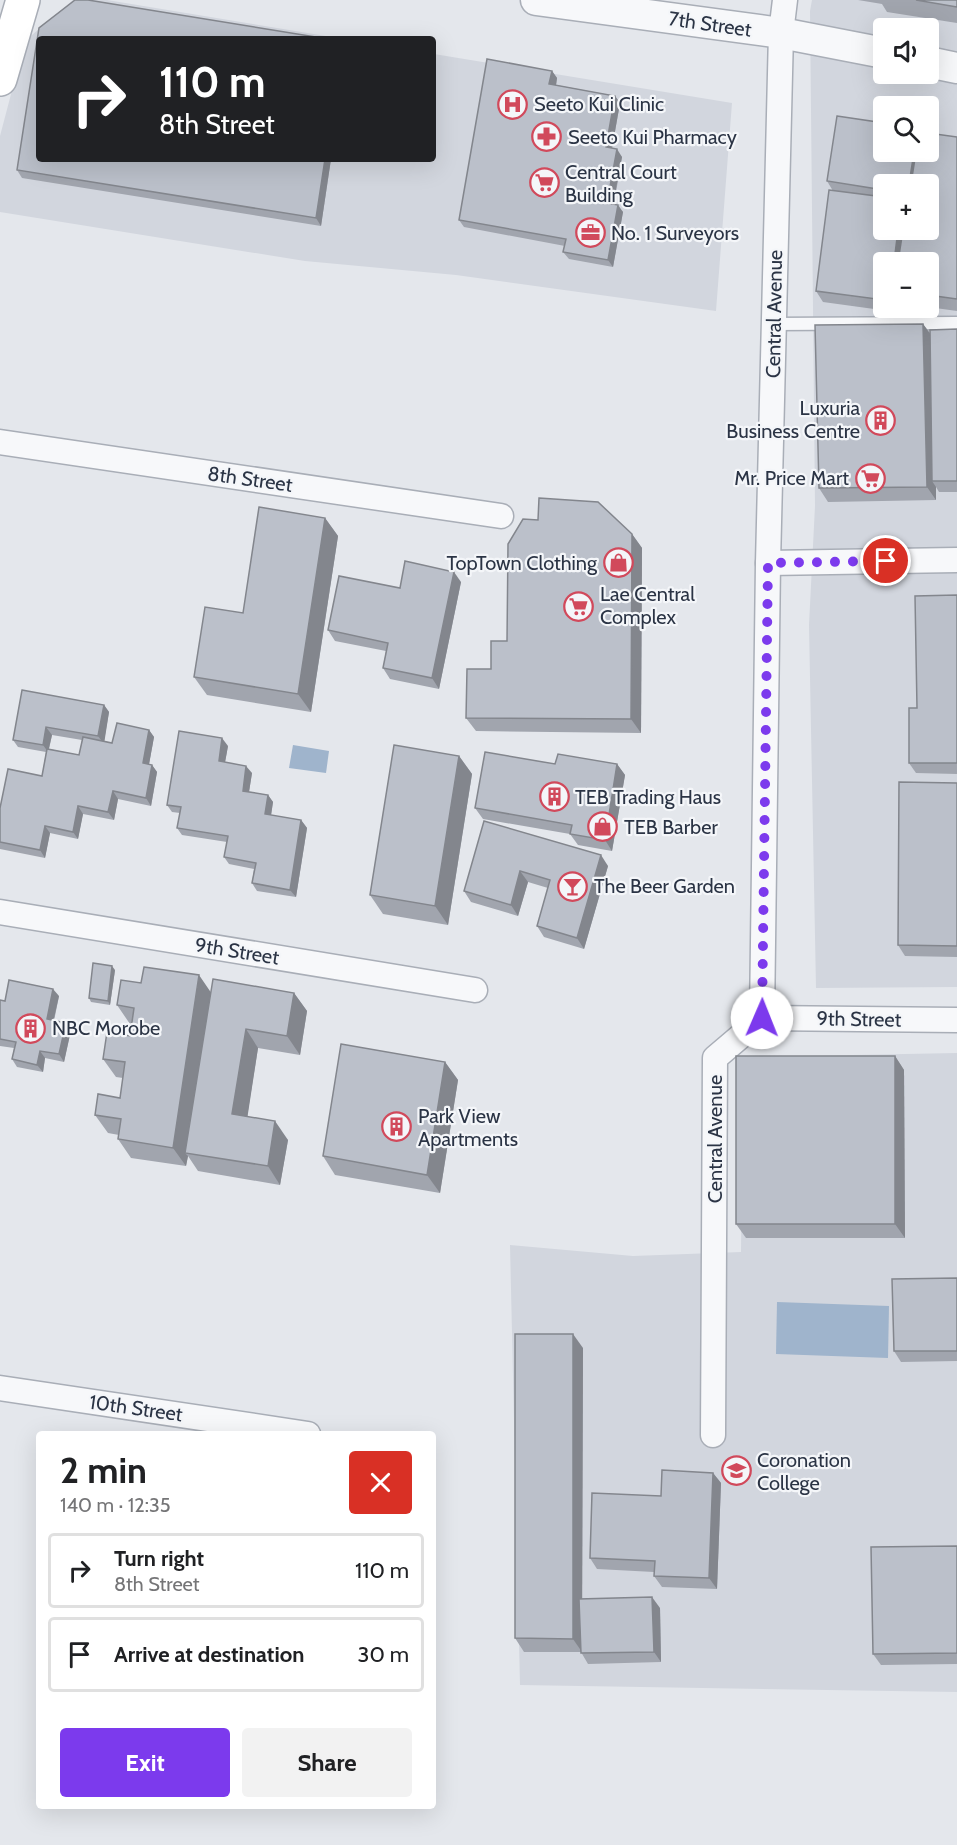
<!DOCTYPE html>
<html lang="en">
<head>
<meta charset="utf-8">
<style>
	:root { --surface:#fff; --page:#f2f2f2; --text:#202124; --muted:#757577; --line:#e0e0e0; --accent:#7c3aed }
	body { margin:0; font-family:Cabin,sans-serif; background:var(--page); color:var(--text); height:100vh; display:flex; flex-direction:column; font-size:22px; white-space:nowrap }
	* { box-sizing:border-box; margin:0 }
	p { font-size:20px; color:var(--muted) }
	.icon { flex:none; width:33px; height:33px; fill:none; stroke:currentColor; stroke-width:2; stroke-linecap:round; stroke-linejoin:round }
	.map { position:relative; flex:1; overflow:hidden }
	.side { position:absolute; left:36px; top:1431px; width:400px; height:378px; display:flex; flex-direction:column; background:var(--surface); border-radius:6px; box-shadow:0 6px 24px #0002 }
	.side>* { flex:none }
	.banner { position:absolute; left:36px; top:36px; width:400px; height:126px; border-radius:6px; box-shadow:0 6px 24px #0002; background:#202124; color:#fff; overflow:hidden }
	.buttons { position:absolute; left:873px; top:18px; display:grid; gap:12px }
	.buttons a { display:grid; place-items:center; width:66px; height:66px; border-radius:6px; background:var(--surface); box-shadow:0 6px 24px #0002; font-size:30px }
	.pin { position:absolute; display:grid; place-items:center; width:51px; height:51px; color:#fff; margin:-26px; border:3px solid #fff; border-radius:50%; box-shadow:0 2px 6px #0007 }
	.me { position:absolute; width:66px; margin:-33px; rotate:1deg; stroke-linejoin:round; filter:drop-shadow(0 0 4px #0008) }
	.turn { display:flex; align-items:center; gap:21px; height:126px; padding:0 24px; font-size:27px }
	.turn .icon { width:78px; height:78px; stroke-width:2.5 }
	.turn b { display:block; font-size:42px; line-height:51px }
	.round { display:grid; place-items:center; flex:none; width:63px; height:63px; border-radius:6px; background:var(--page) }
	.head { display:flex; align-items:center; justify-content:space-between; height:102px; padding:0 24px }
	h1 { font-size:36px; font-weight:700; line-height:45px }
	.primary-button { display:flex; gap:12px; margin-top:auto; padding:12px 24px }
	.primary-button a { flex:1; height:69px; border-radius:6px; background:var(--accent); color:#fff; font-size:24px; font-weight:700; line-height:69px; text-align:center }
	.primary-button a+a { background:var(--page); color:var(--text) }
	ul { padding:0; list-style:none }
	li { display:flex; align-items:center; gap:18px; height:75px; margin:0 12px 9px; padding:0 12px; border:3px solid var(--line); border-radius:6px }
	li div { flex:1 }
	li b { display:block; font-size:22px }
	li em { font-style:normal }
	.map>svg:first-child { display:block }
	.built { fill:#d2d6de; fill-rule:evenodd }
	.water { fill:#9fb4cc }
	.lines { fill:none; stroke-linecap:round; stroke-linejoin:round }
	.service-casing { stroke:#a9aeb7; stroke-width:15 }
	.minor-casing { stroke:#a9aeb7; stroke-width:27 }
	.tertiary-casing { stroke:#a9aeb7; stroke-width:33 }
	.secondary-casing { stroke:#a9aeb7; stroke-width:36 }
	.service { stroke:#f7f8fa; stroke-width:12 }
	.minor { stroke:#f7f8fa; stroke-width:24 }
	.tertiary { stroke:#f7f8fa; stroke-width:30 }
	.secondary { stroke:#fff; stroke-width:33 }
	.wall { fill:#a1a5ae; fill-rule:evenodd }
	.shaded-wall { fill:#83868d }
	.building { fill:#bbc0ca; stroke:#83868d; stroke-width:1.5 }
	.route { stroke:#7c3aed; stroke-width:10; stroke-dasharray:0 18 }
	.labels { text-anchor:middle; dominant-baseline:central; stroke-width:4.5; stroke-linejoin:round; paint-order:stroke }
	.street-label { font-size:20px; fill:#2b3445; stroke:#f4f6f9 }
	.poi-label { font-size:20px; fill:#2b3445; stroke:#f4f6f9; text-anchor:start }
</style>
</head>
<body>
<div class="map">
<svg width="957" height="1845" viewBox="0 0 957 1845">
	<rect width="100%" height="100%" fill="#e4e7ec"/>
	<g class="built">
		<polygon points="73,0 107,0 344,39 39,39 39,159 434,159 434,54 732,103 716,311 456,275 305,261 0,212 0,136 25,41"/>
		<path d="M 812,0 L 957,0 L 957,987 L 816,988 L 809,625 L 815,506 L 810,11 ZM 884,28 L 928,28 L 928,74 L 884,74 ZM 884,106 L 928,106 L 928,152 L 884,152 ZM 884,184 L 928,184 L 928,230 L 884,230 ZM 884,262 L 928,262 L 928,308 L 884,308 Z"/>
		<polygon points="957,1053 957,1692 520,1685 510,1245 633,1256 741,1252 743,1057"/>
	</g>
	<g class="water">
		<polygon points="293,745 329,751 326,773 289,768"/>
		<polygon points="777,1302 889,1306 888,1358 776,1354"/>
	</g>
	<g class="lines">
		<defs>
			<polyline id="service" points="773,324 957,323"/>
			<g id="minor">
				<polyline points="0,442 501,516"/>
				<polyline points="768,563 957,560"/>
				<polyline points="0,912 475,990"/>
				<polyline points="762,1018 957,1020"/>
				<polyline points="0,1388 308,1434"/>
				<polyline points="713,1435 715,1058 762,1018 768,563 781,33 785,0"/>
			</g>
			<g id="tertiary">
				<polyline points="536,0 781,33 884,53"/>
				<polyline points="928,62 957,68"/>
			</g>
			<polyline id="secondary" points="0,79 23,0"/>
		</defs>
		<use href="#service" class="service-casing"/>
		<use href="#minor" class="minor-casing"/>
		<use href="#tertiary" class="tertiary-casing"/>
		<use href="#secondary" class="secondary-casing"/>
		<use href="#service" class="service"/>
		<use href="#minor" class="minor"/>
		<use href="#tertiary" class="tertiary"/>
		<use href="#secondary" class="secondary"/>
	</g>
	<g class="wall">
		<polygon points="858,0 957,0 957,23 887,12 882,4"/>
		<polygon points="552,71 557,78 556,85 615,96 620,103 612,148 622,157 614,204 623,212 613,267 569,259 563,252 565,246 464,227 459,220"/>
		<path d="M 957,137 L 957,311 L 928,307 L 928,262 L 884,262 L 884,308 L 897,308 L 896,312 L 823,302 L 816,291 L 833,191 L 827,181 L 884,152 ZM 884,184 L 928,184 L 884,230 Z"/>
		<polygon points="39,159 331,159 321,226 22,178 17,170"/>
		<polygon points="923,324 930,333 957,329 957,492 939,492 936,487 936,500 828,502 819,488"/>
		<polygon points="325,518 338,536 311,712 207,695 194,677 243,613"/>
		<polygon points="538,520 632,534 642,548 641,733 476,731 466,718 491,669 507,641"/>
		<polygon points="461,582 439,689 390,679 383,668 386,651 335,641 328,630 400,588"/>
		<polygon points="957,595 957,774 916,773 909,763 917,708"/>
		<path d="M 104,705 L 109,712 L 104,741 L 112,743 L 149,730 L 154,737 L 149,764 L 152,765 L 157,772 L 151,806 L 118,799 L 114,820 L 83,814 L 78,839 L 50,833 L 45,858 L 0,849 L 0,808 L 42,776 L 46,752 L 18,747 L 13,740 ZM 52,735 L 82,740 L 79,755 L 49,749 Z"/>
		<polygon points="228,746 225,762 252,773 249,792 268,795 273,802 271,815 301,820 307,828 296,897 257,891 252,883 254,869 229,864 224,857 227,842 182,835 177,828 180,813 172,812 167,805"/>
		<polygon points="459,756 472,774 448,925 383,914 370,895"/>
		<polygon points="555,764 617,764 625,775 612,851 578,845 570,834 483,819 475,808"/>
		<polygon points="957,783 957,957 905,956 898,945"/>
		<polygon points="484,821 608,866 584,949 544,937 537,926 548,888 528,882 518,916 471,902 464,891"/>
		<polygon points="115,970 110,1005 91,1002 89,998"/>
		<polygon points="141,983 211,992 294,993 307,1011 300,1055 258,1048 247,1117 288,1140 280,1185 198,1171 188,1156 186,1166 131,1158 118,1139 119,1135 108,1133 95,1115 120,1098 123,1078 116,1077 103,1059 130,1036 132,1024 130,1024 117,1005"/>
		<polygon points="59,996 54,1021 71,1030 64,1062 45,1058 43,1072 17,1067 12,1059 14,1048 0,1046 0,1000 5,1001"/>
		<polygon points="895,1056 904,1070 905,1238 746,1238 736,1224"/>
		<polygon points="445,1062 458,1080 440,1193 335,1175 323,1156"/>
		<polygon points="957,1278 957,1361 901,1362 894,1351"/>
		<polygon points="583,1348 582,1599 660,1608 661,1662 588,1664 581,1652 524,1652 515,1638"/>
		<polygon points="713,1473 721,1483 717,1589 662,1587 654,1576 654,1572 597,1569 590,1558 661,1496"/>
		<polygon points="957,1546 957,1664 881,1665 873,1654"/>
	</g>
	<g class="shaded-wall">
		<polygon points="552,71 557,78 555,92 549,84"/>
		<polygon points="615,96 620,103 611,154 606,147"/>
		<polygon points="617,149 622,157 612,210 607,203"/>
		<polygon points="914,152 923,152 918,184 909,184"/>
		<polygon points="325,159 331,159 321,226 316,218"/>
		<polygon points="618,205 623,212 613,267 608,260"/>
		<polygon points="898,230 907,230 903,262 894,262"/>
		<polygon points="923,324 933,338 932,481 936,487 936,500 927,487"/>
		<polygon points="325,518 338,536 311,712 298,694"/>
		<polygon points="632,534 642,548 641,733 631,719"/>
		<polygon points="454,572 461,582 439,689 432,678"/>
		<polygon points="104,705 109,712 104,744 98,736"/>
		<polygon points="46,727 52,735 48,752 43,745"/>
		<polygon points="149,730 154,737 148,770 143,763"/>
		<polygon points="222,738 228,746 224,768 219,761"/>
		<polygon points="459,756 472,774 448,925 435,906"/>
		<polygon points="617,764 625,775 612,851 605,840"/>
		<polygon points="152,765 157,772 151,806 146,798"/>
		<polygon points="246,766 252,773 248,798 243,791"/>
		<polygon points="113,791 118,799 114,820 108,812"/>
		<polygon points="268,795 273,802 270,822 265,814"/>
		<polygon points="78,806 83,814 78,839 73,832"/>
		<polygon points="301,820 307,828 296,897 290,890"/>
		<polygon points="45,826 50,833 45,858 40,850"/>
		<polygon points="601,855 608,866 584,949 577,938"/>
		<polygon points="520,871 528,882 518,916 511,905"/>
		<polygon points="112,966 115,970 110,1005 108,1001"/>
		<polygon points="199,975 212,994 185,1153 188,1156 186,1166 173,1148"/>
		<polygon points="53,989 59,996 52,1027 47,1019"/>
		<polygon points="294,993 307,1011 300,1055 287,1036"/>
		<polygon points="66,1023 71,1030 64,1062 59,1054"/>
		<polygon points="246,1029 258,1048 245,1133 232,1114"/>
		<polygon points="40,1051 45,1058 43,1072 37,1065"/>
		<polygon points="895,1056 904,1070 905,1238 895,1224"/>
		<polygon points="445,1062 458,1080 440,1193 427,1175"/>
		<polygon points="275,1121 288,1140 280,1185 268,1166"/>
		<polygon points="573,1334 583,1348 582,1652 573,1639"/>
		<polygon points="713,1473 721,1483 717,1589 709,1578"/>
		<polygon points="652,1597 660,1608 661,1662 654,1652"/>
	</g>
	<g class="building">
		<polygon points="75,0 88,0 328,39 39,39 39,159 325,159 316,218 17,170 39,28"/>
		<polygon points="916,0 957,0 957,7"/>
		<polygon points="487,59 552,71 549,84 615,96 606,147 617,149 607,203 618,205 608,260 563,252 566,239 459,220"/>
		<polygon points="837,116 884,123 884,152 914,152 909,184 884,184 884,190 827,181"/>
		<polygon points="928,133 957,137 957,299 928,295 928,262 898,262 903,230 928,230 928,184 911,184 916,152 928,152"/>
		<polygon points="829,190 884,197 884,230 898,230 894,262 884,262 884,300 816,291"/>
		<polygon points="923,324 927,487 819,488 815,325"/>
		<polygon points="957,329 957,481 932,481 930,330"/>
		<polygon points="539,498 598,502 632,534 631,719 466,718 467,669 491,669 491,641 507,641 508,544 523,519 538,520"/>
		<polygon points="259,507 325,518 298,694 194,677 205,607 243,613"/>
		<polygon points="405,561 454,572 432,678 383,668 388,643 328,630 339,576 400,588"/>
		<polygon points="957,595 957,763 909,763 909,708 917,708 915,596"/>
		<polygon points="22,690 104,705 98,736 46,727 43,745 13,740"/>
		<polygon points="117,723 149,730 143,763 152,765 146,798 113,791 108,812 78,806 73,832 45,826 40,850 0,842 0,808 8,769 42,776 47,749 79,755 83,737 112,743"/>
		<polygon points="179,731 222,738 219,761 246,766 243,791 268,795 265,814 301,820 290,890 252,883 256,863 224,857 228,836 177,828 181,807 167,805"/>
		<polygon points="394,745 459,756 435,906 370,895"/>
		<polygon points="485,752 555,764 558,754 617,764 605,840 570,834 572,825 475,808"/>
		<polygon points="899,782 957,783 957,946 898,945"/>
		<polygon points="484,821 601,855 577,938 537,926 550,880 520,871 511,905 464,891"/>
		<polygon points="93,963 112,966 108,1001 89,998"/>
		<polygon points="144,967 199,975 173,1148 118,1139 121,1119 95,1115 98,1094 120,1098 125,1062 103,1059 107,1032 130,1036 134,1008 117,1005 121,980 141,983"/>
		<polygon points="213,979 294,993 287,1036 246,1029 232,1114 275,1121 268,1166 185,1153"/>
		<polygon points="9,980 53,989 47,1019 66,1023 59,1054 40,1051 37,1065 12,1059 16,1042 0,1039 0,1000 5,1001"/>
		<polygon points="341,1044 445,1062 427,1175 323,1156"/>
		<rect x="736" y="1056" width="159" height="168"/>
		<polygon points="957,1278 957,1351 894,1351 892,1279"/>
		<polygon points="515,1334 573,1334 573,1639 515,1638"/>
		<polygon points="662,1470 713,1473 709,1578 654,1576 655,1561 590,1558 592,1493 661,1496"/>
		<polygon points="957,1546 957,1653 873,1654 871,1547"/>
		<polygon points="652,1597 654,1652 581,1653 579,1599"/>
	</g>
	<g class="lines">
		<polyline class="route" points="762,1018 768,563 886,561"/>
	</g>
	<defs>
		<symbol id="hospital-ring" viewBox="-11 -11 22 22"><circle r="9.5" fill="#f4f6f9" stroke="#d1495b" stroke-width="1.5"/><path d="M-5-5h3v3.5h4V-5h3V5h-3V1.5h-4V5h-3Z" fill="#d1495b"/></symbol>
		<symbol id="pharmacy-ring" viewBox="-11 -11 22 22"><circle r="9.5" fill="#f4f6f9" stroke="#d1495b" stroke-width="1.5"/><path d="M-2-6h4v4h4v4h-4v4h-4v-4h-4v-4h4Z" fill="#d1495b"/></symbol>
		<symbol id="supermarket-ring" viewBox="-11 -11 22 22"><circle r="9.5" fill="#f4f6f9" stroke="#d1495b" stroke-width="1.5"/><path d="M-6-5.5h2.5l.6 2H6L4.5 2H-2.5L-4.4-4H-6ZM-1.5 3.2a1.3 1.3 0 1 0 .1 0ZM3 3.2a1.3 1.3 0 1 0 .1 0Z" fill="#d1495b"/></symbol>
		<symbol id="office-ring" viewBox="-11 -11 22 22"><circle r="9.5" fill="#f4f6f9" stroke="#d1495b" stroke-width="1.5"/><path d="M-6-3h4V-5.5h4V-3h4V5H-6ZM-1-4.5V-3h2v-1.5ZM-6 0V1H6V0Z" fill="#d1495b"/></symbol>
		<symbol id="building-ring" viewBox="-11 -11 22 22"><circle r="9.5" fill="#f4f6f9" stroke="#d1495b" stroke-width="1.5"/><path d="M-4-6H4V6H1V3H-1V6H-4ZM-2.5-4.3h1.7v1.8h-1.7ZM.8-4.3h1.7v1.8H.8ZM-2.5-1h1.7V.8h-1.7ZM.8-1h1.7V.8H.8Z" fill="#d1495b"/></symbol>
		<symbol id="shop-ring" viewBox="-11 -11 22 22"><circle r="9.5" fill="#f4f6f9" stroke="#d1495b" stroke-width="1.5"/><path d="M-5-2.5h2.3a2.7 3.5 0 0 1 5.4 0H5L5.5 6h-11ZM-1.5-2.5h3a1.5 2.3 0 0 0-3 0Z" fill="#d1495b"/></symbol>
		<symbol id="bar-ring" viewBox="-11 -11 22 22"><circle r="9.5" fill="#f4f6f9" stroke="#d1495b" stroke-width="1.5"/><path d="M-6-5H6L.8 .8V4.5H3.5V6h-7V4.5H-.8V.8Z" fill="#d1495b"/></symbol>
		<symbol id="school-ring" viewBox="-11 -11 22 22"><circle r="9.5" fill="#f4f6f9" stroke="#d1495b" stroke-width="1.5"/><path d="M0-5L7-2L0 1L-7-2ZM-4 1L0 2.5L4 1V4Q0 6-4 4Z" fill="#d1495b"/></symbol>
	</defs>
	<g fill-rule="evenodd">
		<use href="#hospital-ring" x="496" y="88" width="33" height="33"/>
		<use href="#pharmacy-ring" x="530" y="120" width="33" height="33"/>
		<use href="#supermarket-ring" x="528" y="166" width="33" height="33"/>
		<use href="#office-ring" x="574" y="216" width="33" height="33"/>
		<use href="#building-ring" x="864" y="404" width="33" height="33"/>
		<use href="#supermarket-ring" x="854" y="462" width="33" height="33"/>
		<use href="#shop-ring" x="602" y="546" width="33" height="33"/>
		<use href="#supermarket-ring" x="562" y="590" width="33" height="33"/>
		<use href="#building-ring" x="538" y="780" width="33" height="33"/>
		<use href="#shop-ring" x="586" y="810" width="33" height="33"/>
		<use href="#bar-ring" x="556" y="870" width="33" height="33"/>
		<use href="#building-ring" x="14" y="1012" width="33" height="33"/>
		<use href="#building-ring" x="380" y="1110" width="33" height="33"/>
		<use href="#school-ring" x="720" y="1454" width="33" height="33"/>
	</g>
	<g class="labels">
		<g class="street-label">
			<text transform="translate(710 24) rotate(8)">7th Street</text>
			<text transform="translate(774 314) rotate(-89)">Central Avenue</text>
			<text transform="translate(250 479) rotate(8)">8th Street</text>
			<text transform="translate(237 951) rotate(9)">9th Street</text>
			<text transform="translate(859 1019) rotate(1)">9th Street</text>
			<text transform="translate(715 1139) rotate(-90)">Central Avenue</text>
			<text transform="translate(136 1408) rotate(8)">10th Street</text>
		</g>
		<g class="poi-label">
			<text x="534" y="104">Seeto Kui Clinic</text>
			<text x="568" y="137">Seeto Kui Pharmacy</text>
			<text x="565" y="172">Central Court<tspan x="565" dy="23">Building</tspan></text>
			<text x="611" y="233">No. 1 Surveyors</text>
			<text x="860" y="408" text-anchor="end">Luxuria<tspan x="860" dy="23">Business Centre</tspan></text>
			<text x="849" y="478" text-anchor="end">Mr. Price Mart</text>
			<text x="597" y="563" text-anchor="end">TopTown Clothing</text>
			<text x="600" y="594">Lae Central<tspan x="600" dy="23">Complex</tspan></text>
			<text x="575" y="797">TEB Trading Haus</text>
			<text x="624" y="827">TEB Barber</text>
			<text x="594" y="886">The Beer Garden</text>
			<text x="52" y="1028">NBC Morobe</text>
			<text x="418" y="1116">Park View<tspan x="418" dy="23">Apartments</tspan></text>
			<text x="757" y="1460">Coronation<tspan x="757" dy="23">College</tspan></text>
		</g>
	</g>
</svg>
<div class="buttons">
<a><svg class="icon" aria-label="sound" viewBox="0 0 24 24"><path d="M4 9h4l5-4v14l-5-4H4zM17 9q2 3 0 6"/></svg></a>
<a><svg class="icon" aria-label="search" viewBox="0 0 24 24"><circle cx="10" cy="10" r="6"/><path d="M15 15l6 6"/></svg></a>
<a>+</a>
<a>−</a>
</div>
<div class="pin" style="left:886px;top:561px;background:#d93025"><svg class="icon" aria-label="arrive" viewBox="0 0 24 24"><path d="M6 21V4h12l-3 4 3 4H6"/></svg></div>
<svg class="me" style="left:762px;top:1018px" viewBox="-20 -20 40 40"><circle r="19" fill="#fff"/><path d="M0-13L10 11 0 6-10 11z" fill="#7c3aed"/></svg>
<div class="banner">
<div class="turn"><svg class="icon" aria-label="right" viewBox="0 0 24 24"><path d="M7 20v-9h11M14 6l5 5-5 5"/></svg><div><b>110 m</b>8th Street</div></div>
</div>
<section class="side">
<div class="head"><div><h1>2 min</h1><p>140 m · 12:35</p></div><a class="round" style="background:#d93025;color:#fff"><svg class="icon" aria-label="close" viewBox="0 0 24 24"><path d="M6 6l12 12M18 6L6 18"/></svg></a></div>
<ul>
<li><svg class="icon" aria-label="right" viewBox="0 0 24 24"><path d="M7 20v-9h11M14 6l5 5-5 5"/></svg><div><b>Turn right</b><p>8th Street</p></div><em>110 m</em></li>
<li><svg class="icon" aria-label="arrive" viewBox="0 0 24 24"><path d="M6 21V4h12l-3 4 3 4H6"/></svg><div><b>Arrive at destination</b></div><em>30 m</em></li>
</ul>
<div class="primary-button"><a>Exit</a><a>Share</a></div>
</section>
</div>
</body>
</html>
